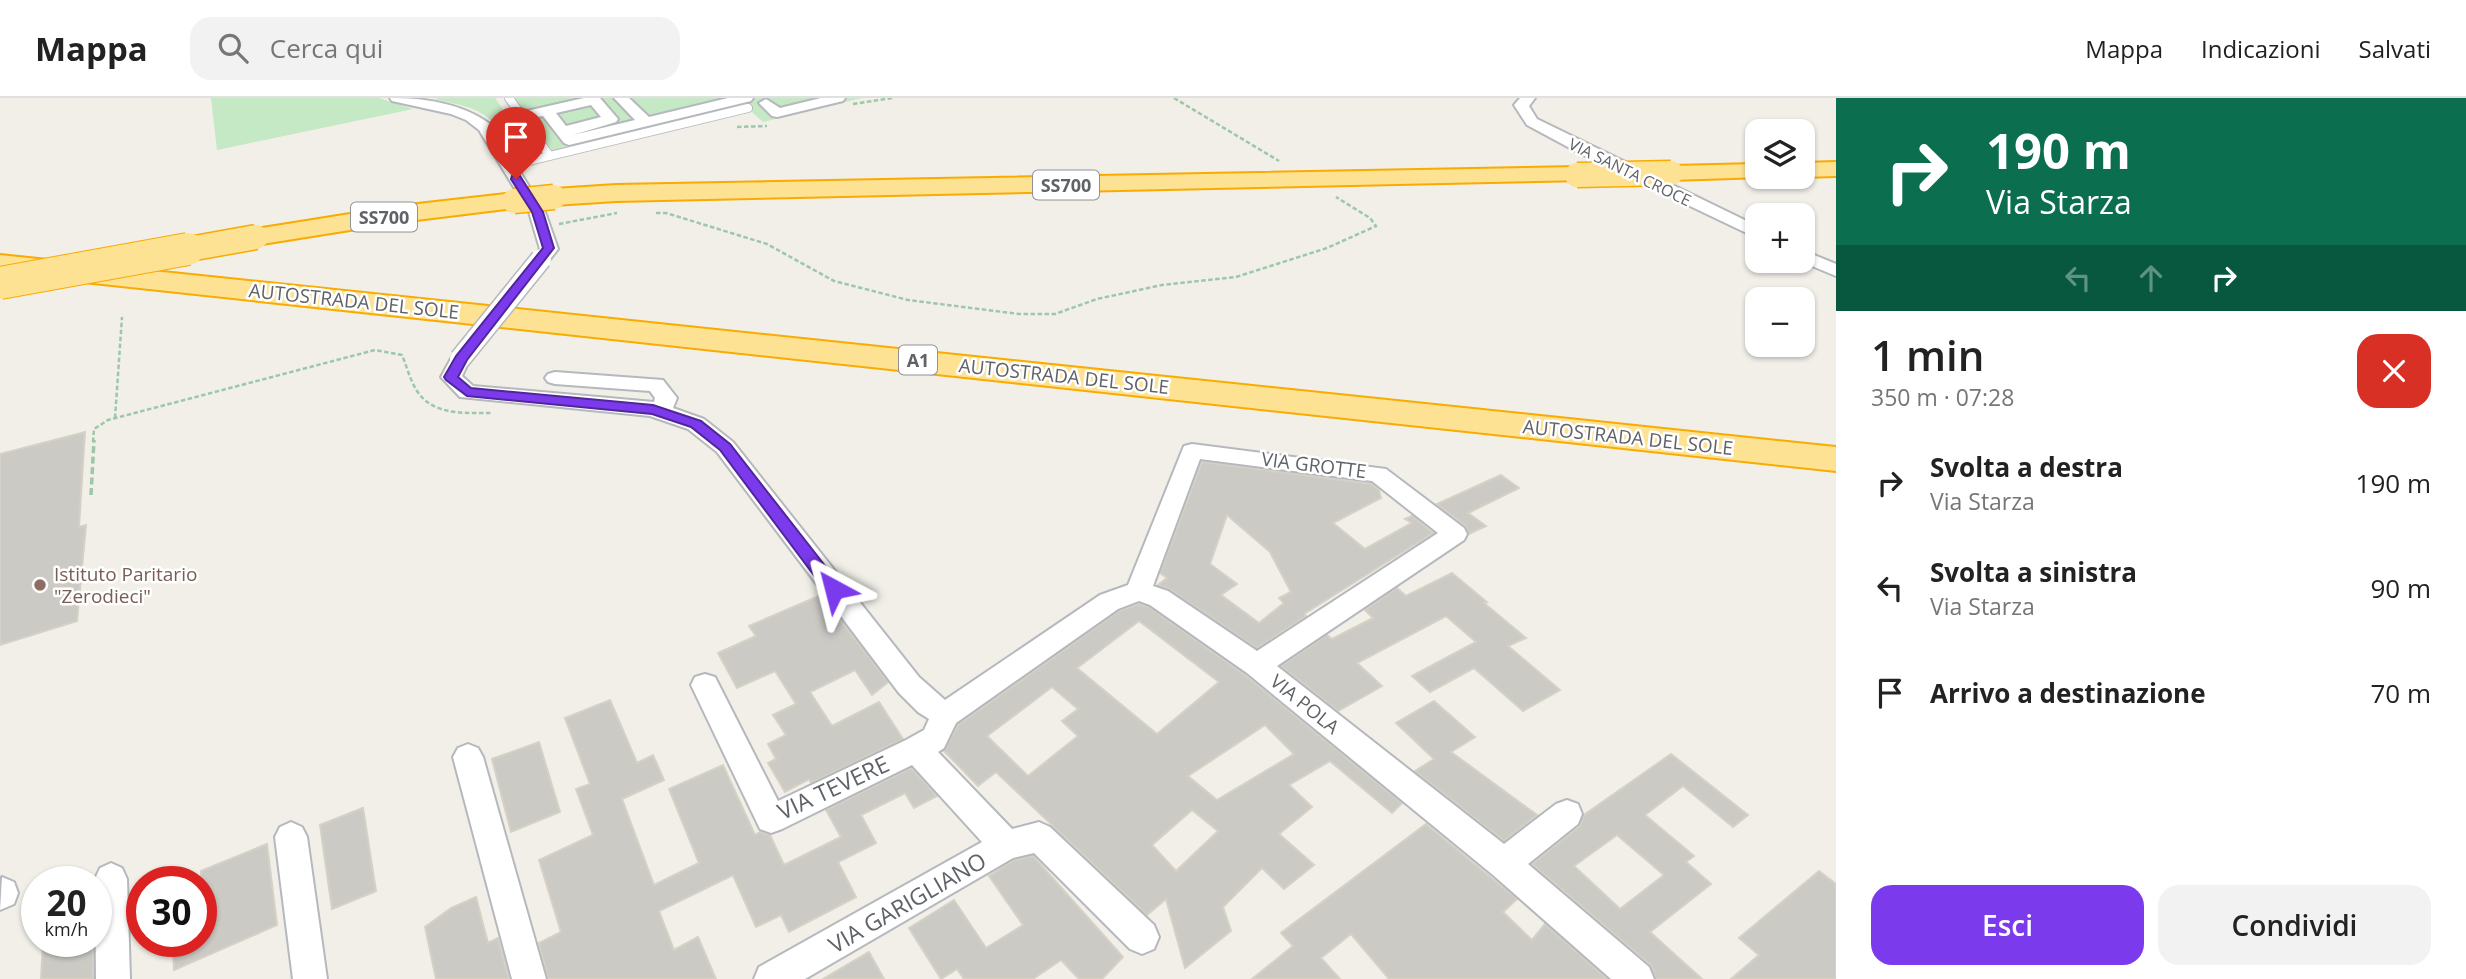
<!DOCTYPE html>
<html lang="it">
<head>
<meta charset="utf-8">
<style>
	:root { --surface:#fff; --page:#f2f2f2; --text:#222; --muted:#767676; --line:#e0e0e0; --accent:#7c3aed }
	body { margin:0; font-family:"Open Sans",sans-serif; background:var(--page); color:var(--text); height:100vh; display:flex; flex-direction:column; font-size:26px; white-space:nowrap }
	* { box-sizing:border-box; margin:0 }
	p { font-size:23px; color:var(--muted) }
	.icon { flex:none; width:38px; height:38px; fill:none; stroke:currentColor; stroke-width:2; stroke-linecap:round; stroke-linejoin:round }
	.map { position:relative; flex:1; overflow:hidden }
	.drawer { display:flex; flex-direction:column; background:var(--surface); width:630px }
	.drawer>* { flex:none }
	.hud { background:#0b6e4f; color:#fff; overflow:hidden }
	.controls { position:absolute; left:1745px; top:21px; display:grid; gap:14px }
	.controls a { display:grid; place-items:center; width:70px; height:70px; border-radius:14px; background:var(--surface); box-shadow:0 2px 5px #0004; font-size:35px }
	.speed { position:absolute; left:21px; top:768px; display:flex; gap:14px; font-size:35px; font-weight:700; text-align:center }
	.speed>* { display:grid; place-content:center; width:91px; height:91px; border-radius:50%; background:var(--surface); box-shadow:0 2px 5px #0004; line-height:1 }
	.speed small { font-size:18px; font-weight:400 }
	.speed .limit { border:10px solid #d22; background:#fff; color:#111 }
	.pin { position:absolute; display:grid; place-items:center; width:60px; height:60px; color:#fff; margin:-72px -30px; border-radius:50% 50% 50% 0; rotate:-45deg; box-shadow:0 0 7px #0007 }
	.pin .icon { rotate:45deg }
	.me { position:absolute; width:77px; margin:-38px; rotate:322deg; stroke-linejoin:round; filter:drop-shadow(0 0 5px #0008) }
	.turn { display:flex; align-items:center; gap:24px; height:147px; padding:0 35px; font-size:32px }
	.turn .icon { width:91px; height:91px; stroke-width:2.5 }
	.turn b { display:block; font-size:49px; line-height:60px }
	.lanes { display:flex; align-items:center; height:66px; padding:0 35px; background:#0003; justify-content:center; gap:35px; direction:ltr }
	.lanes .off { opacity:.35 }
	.round { display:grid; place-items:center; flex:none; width:74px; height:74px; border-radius:21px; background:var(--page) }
	.overview { display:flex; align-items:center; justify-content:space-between; height:119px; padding:0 35px }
	h1 { font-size:42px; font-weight:600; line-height:52px }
	.primary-button { display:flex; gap:14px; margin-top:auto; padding:14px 35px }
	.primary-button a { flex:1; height:80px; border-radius:21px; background:var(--accent); color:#fff; font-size:28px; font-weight:600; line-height:80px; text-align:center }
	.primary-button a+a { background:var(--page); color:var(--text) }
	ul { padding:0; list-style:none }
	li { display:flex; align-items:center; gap:21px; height:105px; padding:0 35px }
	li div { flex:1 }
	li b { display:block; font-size:26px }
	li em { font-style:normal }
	header { display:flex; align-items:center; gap:42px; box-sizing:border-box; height:98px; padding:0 35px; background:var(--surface); border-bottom:2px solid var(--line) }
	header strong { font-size:33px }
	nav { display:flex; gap:38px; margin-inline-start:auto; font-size:24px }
	.search { width:490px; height:63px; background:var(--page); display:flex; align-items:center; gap:18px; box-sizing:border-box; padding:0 24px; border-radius:21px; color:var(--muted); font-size:26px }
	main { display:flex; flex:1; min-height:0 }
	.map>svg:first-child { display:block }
	.green { fill:#c5e8c5 }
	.building { fill:#cccac5; stroke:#d6d1c6; stroke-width:2; fill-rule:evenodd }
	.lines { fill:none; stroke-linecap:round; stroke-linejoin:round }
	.lane-casing { stroke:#b5b8bc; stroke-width:10 }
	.street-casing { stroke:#b5b8bc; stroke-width:4 }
	.highway-casing { stroke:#f9ab00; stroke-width:4 }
	.path-far1 { stroke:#9cc7a9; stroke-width:2.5; stroke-dasharray:4.5 2.5; stroke-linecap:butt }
	.path { stroke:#9cc7a9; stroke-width:3.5; stroke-dasharray:7 3.5; stroke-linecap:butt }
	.lane { stroke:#fff; stroke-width:8 }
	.street { fill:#fff; fill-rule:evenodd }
	.highway { fill:#fde293; fill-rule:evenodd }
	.street-bridge-casing { stroke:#b5b8bc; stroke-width:23; stroke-linecap:butt }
	.highway-bridge-far1-casing { stroke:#f9ab00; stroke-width:27; stroke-linecap:butt }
	.highway-bridge-casing { stroke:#f9ab00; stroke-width:34; stroke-linecap:butt }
	.street-bridge { stroke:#fff; stroke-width:20 }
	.highway-bridge-far1 { stroke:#fde293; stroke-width:24 }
	.highway-bridge { stroke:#fde293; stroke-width:32 }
	.route { fill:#7c3aed; stroke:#51269a; stroke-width:2 }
	.education-dot { fill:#8d6e63; stroke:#fff; stroke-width:2.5 }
	.labels { text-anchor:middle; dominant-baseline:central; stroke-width:5; stroke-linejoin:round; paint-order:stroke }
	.far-street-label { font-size:16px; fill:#5f6368; stroke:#fff }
	.shield { fill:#fff; stroke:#8f9295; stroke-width:2 }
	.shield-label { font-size:18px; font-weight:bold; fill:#5f6368 }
	.street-label { font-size:19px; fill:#5f6368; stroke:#fff }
	.education-label { font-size:19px; fill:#785e54; stroke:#fff; text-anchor:start }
	.near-street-label { font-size:23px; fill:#5f6368; stroke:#fff }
</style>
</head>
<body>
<header>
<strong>Mappa</strong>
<div class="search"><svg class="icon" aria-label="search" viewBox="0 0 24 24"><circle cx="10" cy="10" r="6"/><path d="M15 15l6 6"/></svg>Cerca qui</div>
<nav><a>Mappa</a><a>Indicazioni</a><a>Salvati</a></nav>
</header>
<main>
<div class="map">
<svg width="1836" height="881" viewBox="0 0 1836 881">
	<rect width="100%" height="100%" fill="#f1efe8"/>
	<g class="green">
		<polygon points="211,0 379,0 413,11 217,52"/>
		<path d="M 440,0 L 495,0 L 531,52 L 542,50 L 544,53 L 521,60 L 510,58 L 503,51 L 513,47 C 483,10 479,11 434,1 Z"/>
		<polygon points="515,0 862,0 763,24 744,7 552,52"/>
	</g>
	<g class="building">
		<polygon points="85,334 79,429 86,427 77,523 0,547 0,356"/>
		<path d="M 1202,364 L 1371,386 L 1379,392 L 1381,400 L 1333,425 L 1365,451 L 1412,425 L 1405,421 L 1412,418 L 1433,435 L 1304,516 L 1306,518 L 1257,550 L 1169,491 L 1158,487 L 1167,480 L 1160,475 ZM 1227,417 L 1270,454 L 1291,494 L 1279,500 L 1284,505 L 1259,525 L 1221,497 L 1237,486 L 1210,466 Z"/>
		<polygon points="1501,377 1519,390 1468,415 1486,428 1469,436 1466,428 1437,406"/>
		<polygon points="1452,475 1487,504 1484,505 1526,540 1508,548 1560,592 1523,613 1474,570 1430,594 1412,578 1476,544 1446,518 1357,565 1382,588 1338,613 1281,568 1327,537 1332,541 1373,520 1365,512 1397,490 1406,498"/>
		<polygon points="821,497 888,584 872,597 855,572 810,594 832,628 879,604 903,641 811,685 809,681 785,694 768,665 776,661 768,646 786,637 773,617 796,606 775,573 737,590 718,555 756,538 749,528"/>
		<path d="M 1139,506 L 1149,509 L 1245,577 L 1402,705 L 1392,715 L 1330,663 L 1289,687 L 1312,709 L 1279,736 L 1314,767 L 1284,791 L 1262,770 L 1223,809 L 1231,833 L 1185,870 L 1166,801 L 1147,817 L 996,674 L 978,688 L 944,653 L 958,627 L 1119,513 ZM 1139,523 L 1219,584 L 1157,636 L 1077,570 ZM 1052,589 L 1078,611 L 1062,623 L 1078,638 L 1028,678 L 987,638 ZM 1265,627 L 1294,656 L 1217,702 L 1188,678 ZM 1192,712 L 1218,733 L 1176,773 L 1152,747 Z"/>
		<polygon points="610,602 637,665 653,657 664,682 622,701 654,787 699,765 669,691 723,667 755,737 760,734 770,737 784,767 841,739 826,712 911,670 937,698 914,710 905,695 861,717 876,745 838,764 856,799 789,834 781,817 756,829 733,777 659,813 674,852 698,839 716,881 548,881 539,845 561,834 539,762 593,737 576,691 590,686 565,620"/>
		<polygon points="1434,603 1475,639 1451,654 1537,717 1504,743 1415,673 1434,661 1396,625"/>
		<polygon points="539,644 560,714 511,734 492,661"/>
		<path d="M 1671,656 L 1748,717 L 1733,729 L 1683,688 L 1645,717 L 1694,758 L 1686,764 L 1711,786 L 1650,834 L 1702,881 L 1656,881 L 1651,867 L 1532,766 L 1580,728 L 1584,717 ZM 1617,737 L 1664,777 L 1620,811 L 1574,768 Z"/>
		<polygon points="363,710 376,793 332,811 320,727"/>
		<polygon points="1426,726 1517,801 1503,814 1532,842 1545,826 1607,881 1389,881 1351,836 1321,860 1340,881 1252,881 1293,848 1281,835"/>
		<polygon points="267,746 277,827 174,872 173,850 188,844 201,844 201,773"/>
		<polygon points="1033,758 1123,859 1102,881 1079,881 1061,862 1033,881 964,881 957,871 941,881 909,830 954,802 986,850 1023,827 989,778 1014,762"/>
		<polygon points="1819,773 1836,786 1836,881 1731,881 1759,857 1739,840"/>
		<polygon points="476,799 488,845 498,840 509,881 436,881 425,829 451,810"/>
		<polygon points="43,844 93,844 93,881 41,881"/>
		<polygon points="869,854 884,881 823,881"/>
	</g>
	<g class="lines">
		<defs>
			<g id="lane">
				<polyline points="509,0 549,57"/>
				<polyline points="508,68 748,10"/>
			</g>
			<g id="street">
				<path d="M 390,0 C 425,0 461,5 490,26 L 545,114 L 558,151 L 547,165 L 541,166 L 532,161 L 540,151 L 529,114 L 479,32 L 466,22 L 451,16 L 392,3 Z"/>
				<path d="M 584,0 L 600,0 L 618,21 L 616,24 L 573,37 L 635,22 L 614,0 L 629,0 L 649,19 L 728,0 L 753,0 L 751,3 L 569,47 L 564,45 L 543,18 L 527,21 L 520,17 L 522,14 ZM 591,7 L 601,19 L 566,28 L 556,15 Z"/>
				<polygon points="821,0 845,0 843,3 777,19 772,18 759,5 766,1 780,10"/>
				<polygon points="1520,0 1535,0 1529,8 1537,21 1757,128 1757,140 1581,56 1527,27 1514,7"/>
				<polygon points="1802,152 1836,166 1836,178 1800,163 1802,163"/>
				<path d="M 460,255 L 467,257 L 470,261 L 462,278 L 473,288 L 654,304 L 655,300 L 650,293 L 555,286 L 548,284 L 545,280 L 548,276 L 555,274 L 663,282 L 677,300 L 673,310 L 704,321 L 733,344 L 919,579 L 945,602 L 1100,497 L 1128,487 L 1184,348 L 1192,346 L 1386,371 L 1464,430 L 1467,436 L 1464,442 L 1277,568 L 1504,746 L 1556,706 L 1567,702 L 1578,706 L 1582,716 L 1578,726 L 1528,766 L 1649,869 L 1654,881 L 1611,881 L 1493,777 L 1247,575 L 1150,507 L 1139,503 L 1118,511 L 956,625 L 944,650 L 938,654 L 1012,731 L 1039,724 L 1050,729 L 1154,827 L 1159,839 L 1154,851 L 1142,856 L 1130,851 L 1034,755 L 1013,760 L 805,881 L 754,881 L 759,869 L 982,744 L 912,667 L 782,731 L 771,735 L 760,731 L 691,587 L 695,579 L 705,576 L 715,579 L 778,703 L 906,642 L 924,632 L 929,621 L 918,614 L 899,595 L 717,354 L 688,331 L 650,318 L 460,299 L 441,279 L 453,257 ZM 1200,361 L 1372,383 L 1438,435 L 1257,553 L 1168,493 L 1153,488 Z"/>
				<polygon points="468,646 478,650 483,659 546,881 512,881 453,659 458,650"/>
				<polygon points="291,724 302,729 307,739 327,881 293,881 275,739 280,729"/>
				<polygon points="111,765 122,770 127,781 130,881 96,881 95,781 100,770"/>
				<polygon points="2,779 14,784 18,795 14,806 0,812"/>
			</g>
			<g id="highway">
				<polygon points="1836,64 1836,78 1802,79 1799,79 1802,79 1802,65"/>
				<polygon points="1757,66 1757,79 1764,79 1671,82 1662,80 1659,75 1662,70 1671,68"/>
				<polygon points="1577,69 1586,72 1590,77 1586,82 616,103 554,107 545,104 541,99 545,94 554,91 616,87"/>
				<polygon points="514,95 523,97 527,103 523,109 400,124 256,147 246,145 242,139 246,133 256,131 400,108"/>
				<polygon points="0,157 1836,349 1836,373 0,175"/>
			</g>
		</defs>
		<use href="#lane" class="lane-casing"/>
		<use href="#street" class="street-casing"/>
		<use href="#highway" class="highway-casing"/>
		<g class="path-far1">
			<polyline points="1174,0 1279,63"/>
			<polyline points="853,6 892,0"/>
			<polyline points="737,29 767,28"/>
			<polyline points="656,115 666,115 767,146 834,183 908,202 1019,216 1055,216 1097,201 1162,187 1236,179 1327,150 1376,128 1370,120 1336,99"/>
			<polyline points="559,126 617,115"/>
			<polyline points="115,320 122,219"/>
			<path d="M 93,344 L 94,331 L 108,322 L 375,252 L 402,257 C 407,269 410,282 417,293 C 433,318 466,315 492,315"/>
		</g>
		<polyline class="path" points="91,397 94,342"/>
		<use href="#lane" class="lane"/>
		<use href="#street" class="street"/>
		<use href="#highway" class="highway"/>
		<defs>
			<polyline id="street-bridge" points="460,261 541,161"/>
			<g id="highway-bridge-far1">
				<polyline points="1577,77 1671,75"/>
				<polyline points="514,103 554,99"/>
				<polyline points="178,153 256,139"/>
			</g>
			<polyline id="highway-bridge" points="0,185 188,151"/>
		</defs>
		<use href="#street-bridge" class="street-bridge-casing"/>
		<use href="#highway-bridge-far1" class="highway-bridge-far1-casing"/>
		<use href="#highway-bridge" class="highway-bridge-casing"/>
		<use href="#street-bridge" class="street-bridge"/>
		<use href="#highway-bridge-far1" class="highway-bridge-far1"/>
		<use href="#highway-bridge" class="highway-bridge"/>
	</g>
	<polygon class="route" points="512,78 520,78 543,114 554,150 467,262 458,279 471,290 653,307 701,323 730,346 840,487 842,491 840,496 828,496 720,352 691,329 652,316 467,298 446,282 444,279 456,258 543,150 532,114 511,81"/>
	<circle class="education-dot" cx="40" cy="487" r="7"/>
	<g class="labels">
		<g class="far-street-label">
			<text transform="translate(1630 74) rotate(26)">VIA SANTA CROCE</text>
		</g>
		<g class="shield">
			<rect x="1033" y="72.5" width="66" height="29" rx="5"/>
			<rect x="351" y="104.5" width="66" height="29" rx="5"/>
			<rect x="899" y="247.5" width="38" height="29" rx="5"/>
		</g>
		<g class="shield-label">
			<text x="1066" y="87">SS700</text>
			<text x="384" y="119">SS700</text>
			<text x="918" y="262">A1</text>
		</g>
		<g class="street-label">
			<text transform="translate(354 203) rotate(6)">AUTOSTRADA DEL SOLE</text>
			<text transform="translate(1064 278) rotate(6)">AUTOSTRADA DEL SOLE</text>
			<text transform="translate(1628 339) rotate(6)">AUTOSTRADA DEL SOLE</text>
			<text transform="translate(1314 367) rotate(7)">VIA GROTTE</text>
			<text transform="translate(1305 606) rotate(39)">VIA POLA</text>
		</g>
		<g class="education-label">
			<text x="54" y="476">Istituto Paritario<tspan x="54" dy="22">"Zerodieci"</tspan></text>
		</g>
		<g class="near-street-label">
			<text transform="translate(833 689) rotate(-25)">VIA TEVERE</text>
			<text transform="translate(907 804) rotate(-30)">VIA GARIGLIANO</text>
		</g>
	</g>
</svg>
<div class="controls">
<a><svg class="icon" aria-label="layers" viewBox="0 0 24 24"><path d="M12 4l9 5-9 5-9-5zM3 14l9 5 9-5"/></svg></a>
<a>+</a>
<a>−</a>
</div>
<div class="speed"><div>20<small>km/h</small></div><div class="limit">30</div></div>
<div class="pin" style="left:516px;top:81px;background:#d93025"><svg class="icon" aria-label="arrive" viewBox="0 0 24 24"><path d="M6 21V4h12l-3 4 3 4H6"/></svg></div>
<svg class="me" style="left:834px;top:491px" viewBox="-20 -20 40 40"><path d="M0-17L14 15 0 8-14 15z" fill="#7c3aed" stroke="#fff" stroke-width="4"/></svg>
</div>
<section class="drawer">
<div class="hud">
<div class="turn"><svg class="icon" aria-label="right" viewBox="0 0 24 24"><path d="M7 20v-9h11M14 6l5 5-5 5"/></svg><div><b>190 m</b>Via Starza</div></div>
<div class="lanes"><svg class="icon off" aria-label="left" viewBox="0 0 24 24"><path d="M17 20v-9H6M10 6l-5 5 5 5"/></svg><svg class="icon off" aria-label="ahead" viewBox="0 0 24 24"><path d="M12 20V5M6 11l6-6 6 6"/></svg><svg class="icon" aria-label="right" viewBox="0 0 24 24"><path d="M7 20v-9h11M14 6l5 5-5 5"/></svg></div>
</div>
<div class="overview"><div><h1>1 min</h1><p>350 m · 07:28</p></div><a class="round" style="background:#d93025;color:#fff"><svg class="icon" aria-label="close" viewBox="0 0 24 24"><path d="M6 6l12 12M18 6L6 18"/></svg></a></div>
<ul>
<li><svg class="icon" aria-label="right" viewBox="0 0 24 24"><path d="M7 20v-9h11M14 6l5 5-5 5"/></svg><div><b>Svolta a destra</b><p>Via Starza</p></div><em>190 m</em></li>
<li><svg class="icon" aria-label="left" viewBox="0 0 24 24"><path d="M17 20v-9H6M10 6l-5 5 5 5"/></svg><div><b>Svolta a sinistra</b><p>Via Starza</p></div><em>90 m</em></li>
<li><svg class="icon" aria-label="arrive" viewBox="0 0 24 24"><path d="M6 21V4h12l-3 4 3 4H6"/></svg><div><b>Arrivo a destinazione</b></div><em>70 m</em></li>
</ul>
<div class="primary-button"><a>Esci</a><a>Condividi</a></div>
</section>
</main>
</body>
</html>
